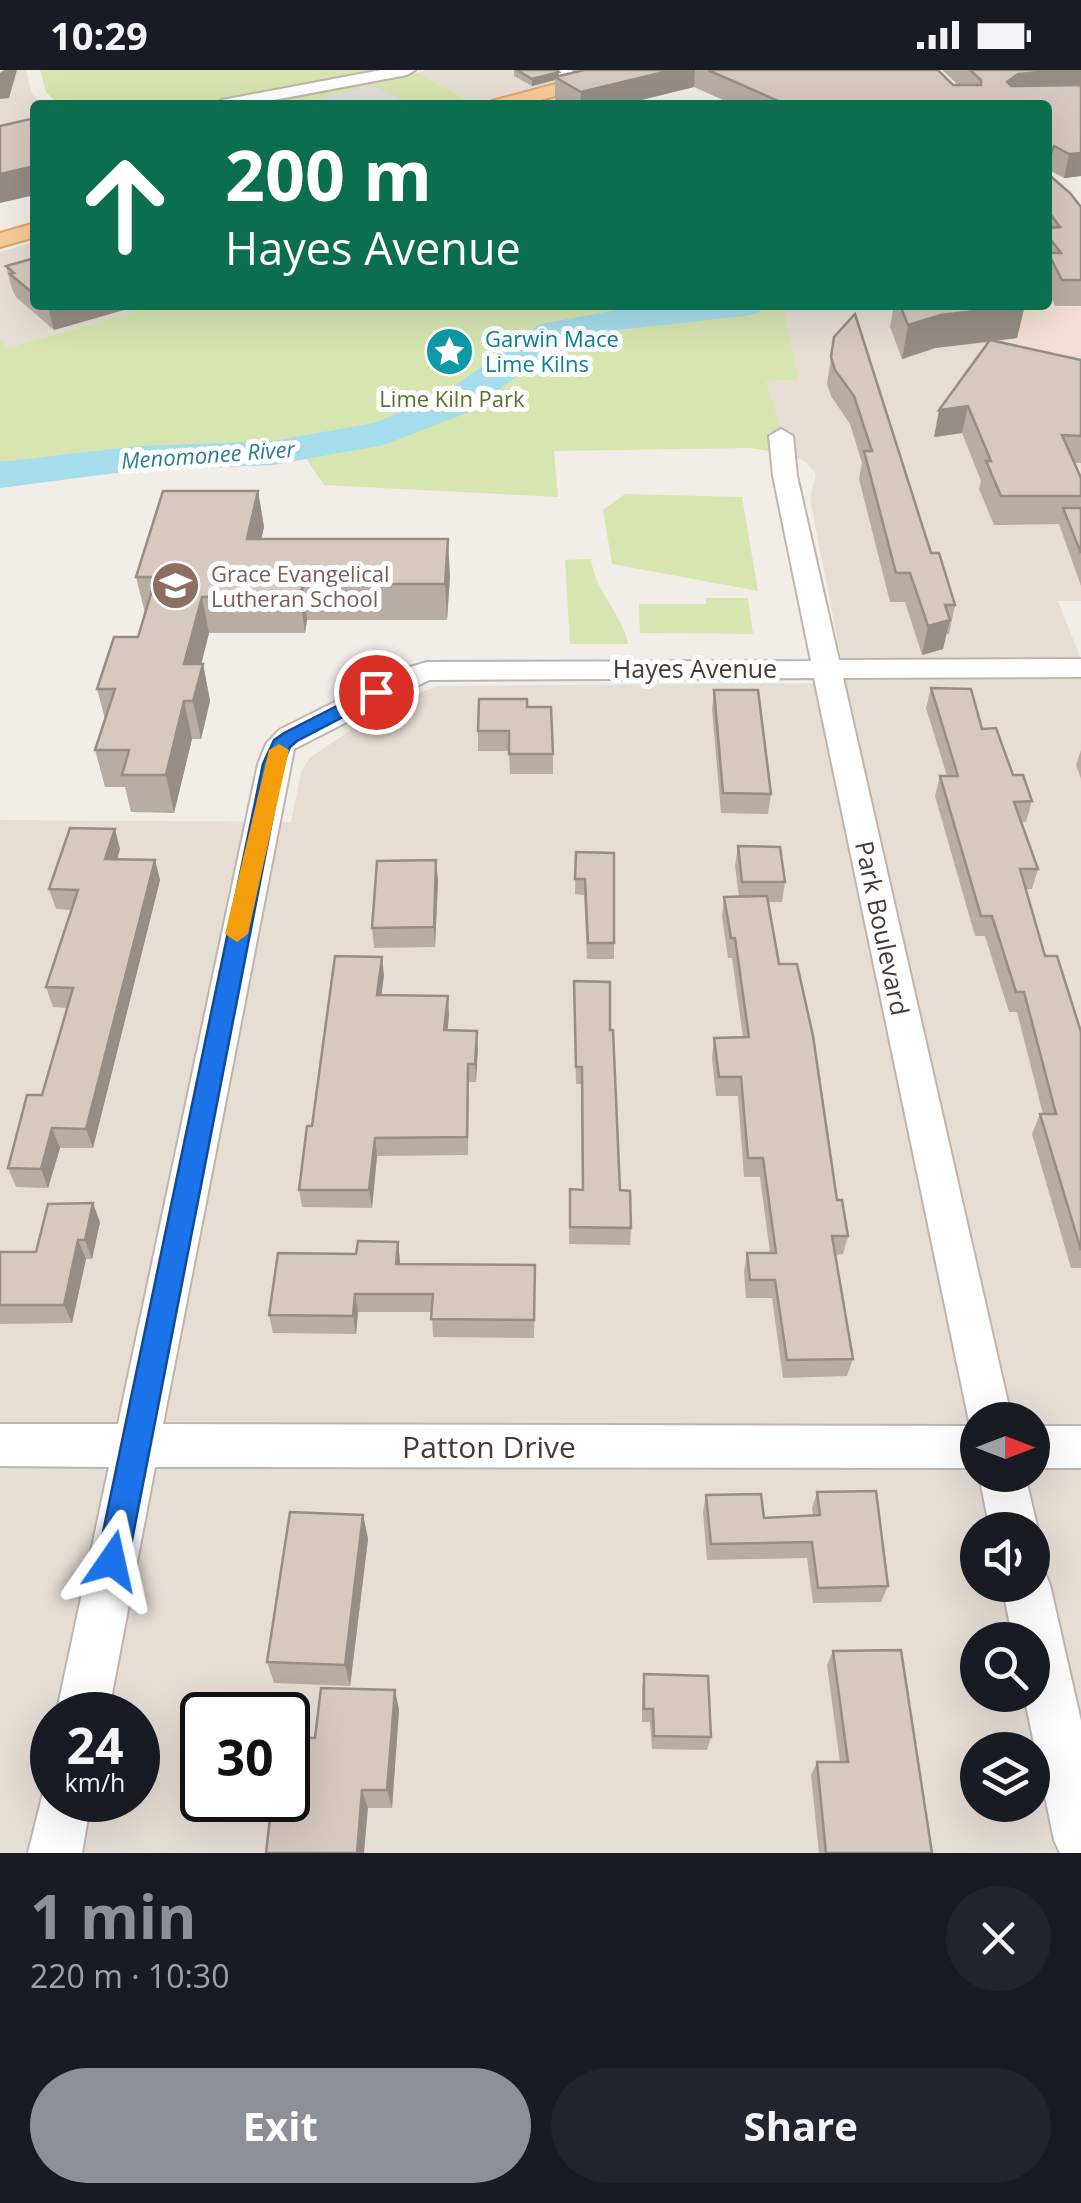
<!DOCTYPE html>
<html lang="en">
<head>
<meta charset="utf-8">
<style>
	:root { --surface:#171b24; --page:#20242c; --text:#f1f3f6; --muted:#9ea1a6; --accent:#8c9099 }
	body { margin:0; font-family:"Open Sans",sans-serif; background:var(--page); color:var(--text); height:100vh; display:flex; flex-direction:column; font-size:38px; white-space:nowrap }
	* { box-sizing:border-box; margin:0 }
	p { font-size:32px; color:var(--muted) }
	.icon { flex:none; width:55px; height:55px; fill:none; stroke:currentColor; stroke-width:2; stroke-linecap:round; stroke-linejoin:round }
	.map { position:relative; height:1783px; overflow:hidden }
	.side { display:flex; flex-direction:column; background:var(--surface); flex:1 }
	.side>* { flex:none }
	.hud { position:absolute; left:30px; top:30px; width:1022px; height:210px; border-radius:10px; box-shadow:0 10px 40px #0002; background:#0b6e4f; color:#fff; overflow:hidden }
	.needle { width:65px; rotate:90deg }
	.controls { position:absolute; left:960px; top:1332px; display:grid; gap:20px }
	.controls a { display:grid; place-items:center; width:90px; height:90px; border-radius:50%; background:var(--surface); box-shadow:0 10px 40px #0002; font-size:50px }
	.speed { position:absolute; left:30px; top:1622px; display:flex; gap:20px; font-size:50px; font-weight:700; text-align:center }
	.speed>* { display:grid; place-content:center; width:130px; height:130px; border-radius:50%; background:var(--surface); box-shadow:0 10px 40px #0002; line-height:1 }
	.speed small { font-size:25px; font-weight:400 }
	.speed .limit { border:5px solid #111; border-radius:15px; background:#fff; color:#111 }
	.pin { position:absolute; display:grid; place-items:center; width:85px; height:85px; color:#fff; margin:-42px; border:5px solid #fff; border-radius:50%; box-shadow:0 2px 10px #0007 }
	.me { position:absolute; width:110px; margin:-55px; rotate:11deg; stroke-linejoin:round; filter:drop-shadow(0 0 8px #0008) }
	.turn { display:flex; align-items:center; gap:35px; height:210px; padding:0 30px; font-size:45px }
	.turn .icon { width:130px; height:130px; stroke-width:2.5 }
	.turn b { display:block; font-size:70px; line-height:85px }
	.round { display:grid; place-items:center; flex:none; width:105px; height:105px; border-radius:52px; background:var(--page) }
	.overview { display:flex; align-items:center; justify-content:space-between; height:170px; padding:0 30px }
	h1 { font-size:60px; font-weight:700; line-height:75px; color:var(--accent) }
	.cta { display:flex; gap:20px; margin-top:auto; padding:20px 30px }
	.cta a { flex:1; height:115px; border-radius:60px; background:var(--accent); color:#fff; font-size:40px; font-weight:700; line-height:115px; text-align:center }
	.cta a+a { background:var(--page); color:var(--text) }
	.status { display:flex; justify-content:space-between; align-items:center; height:70px; padding:0 50px; background:var(--surface); direction:ltr }
	.status svg { height:28px; fill:currentColor }
	.map>svg:first-child { display:block }
	.residential { fill:#e6ddd5; fill-rule:evenodd }
	.commercial { fill:#f3dfd3 }
	.green { fill:#d7e5b1 }
	.parking { fill:#e1dedb }
	.lines { fill:none; stroke-linecap:round; stroke-linejoin:round }
	.river { fill:#a6ddec; fill-rule:evenodd }
	.minor-casing { stroke:#c0b5ad; stroke-width:4 }
	.major-casing { stroke:#dda56a; stroke-width:4 }
	.minor { fill:#fff; fill-rule:evenodd }
	.major { fill:#f9cb99; fill-rule:evenodd }
	.wall { fill:#b8ada5 }
	.shaded-wall { fill:#968d86 }
	.building { fill:#d6c9c0; stroke:#968d86; stroke-width:2.5 }
	.route { fill:#1a73e8; stroke:#114b97; stroke-width:2.5 }
	.slow { fill:#f59e0b }
	.labels { text-anchor:middle; dominant-baseline:central; stroke-width:10; stroke-linejoin:round; paint-order:stroke }
	.far-culture-label { font-size:22px; fill:#0d838f; stroke:#fff; text-anchor:start }
	.far-park-label { font-size:22px; fill:#55742c; stroke:#fff }
	.far-water-label { font-size:22px; font-style:italic; fill:#307d94; stroke:#fff }
	.far-education-label { font-size:22px; fill:#785e54; stroke:#fff; text-anchor:start }
	.street-label { font-size:25px; fill:#453c36; stroke:#fff }
	.near-street-label { font-size:30px; fill:#453c36; stroke:#fff }
</style>
</head>
<body>
<div class="status"><b>10:29</b><svg viewBox="0 0 49 12"><path d="M0 12V9h3v3zM5 12V6h3v6zM10 12V3h3v9zM15 12V0h3v12zM26 1h20v11H26zM47 4h2v5h-2z"/></svg></div>
<div class="map">
<svg width="1081" height="1783" viewBox="0 0 1081 1783">
	<rect width="100%" height="100%" fill="#f2ede7"/>
	<g class="residential">
		<polygon points="0,0 26,0 32,24 42,35 35,35 35,69 0,78"/>
		<polygon points="426,0 538,0 558,8 557,15 475,33 416,3"/>
		<polygon points="35,172 35,235 158,235 8,278 0,269 0,182"/>
		<path d="M 783,235 L 892,235 L 908,251 L 997,243 L 1009,283 L 1081,285 L 1081,531 L 1058,531 L 1081,589 L 1081,1783 L 0,1783 L 0,750 L 291,752 L 301,703 L 309,688 L 386,637 L 437,616 L 846,613 L 810,429 L 816,404 L 806,392 L 789,384 L 766,311 L 799,310 ZM 978,1350 L 1032,1350 L 1032,1405 L 978,1405 ZM 978,1460 L 1032,1460 L 1032,1515 L 978,1515 ZM 978,1570 L 1032,1570 L 1032,1625 L 978,1625 ZM 52,1645 L 138,1645 L 138,1730 L 52,1730 ZM 202,1645 L 288,1645 L 288,1730 L 202,1730 ZM 978,1680 L 1032,1680 L 1032,1735 L 978,1735 Z"/>
	</g>
	<polygon class="commercial" points="1081,163 1081,285 1009,283 996,243 908,251 892,235 1048,235 1048,169"/>
	<g class="green">
		<polygon points="40,0 411,0 478,35 256,35 286,31 274,23 201,35 59,35 46,22"/>
		<path d="M 158,235 L 783,235 L 799,310 L 766,311 L 789,384 L 749,378 L 554,381 L 558,427 L 324,415 L 294,370 C 197,388 97,379 0,397 L 0,269 L 8,278 Z"/>
		<polygon points="625,424 742,427 758,521 612,494 603,440"/>
		<path d="M 591,489 C 595,522 621,541 628,574 L 570,574 L 565,490 Z"/>
		<polygon points="706,528 748,528 753,564 640,563 639,534 706,534"/>
	</g>
	<polygon class="parking" points="372,15 412,35 298,34"/>
	<g class="lines">
		<polygon class="river" points="645,235 763,235 758,243 745,246 608,261 565,270 469,342 384,375 273,395 139,400 0,418 0,392 139,376 273,371 374,353 441,326 540,254"/>
		<defs>
			<g id="minor">
				<polygon points="381,0 415,0 407,5 248,35 214,35 222,30"/>
				<polygon points="549,0 571,0 593,12 579,15"/>
				<path d="M 781,359 L 793,366 L 797,406 L 839,590 L 1081,589 L 1081,607 L 843,608 L 1012,1350 L 978,1350 L 978,1398 L 155,1397 L 108,1645 L 56,1645 L 109,1397 L 0,1396 L 0,1354 L 118,1354 L 258,694 L 266,674 L 279,660 L 397,601 L 427,592 L 811,591 L 773,406 L 769,366 ZM 814,608 L 970,1356 L 163,1354 L 294,679 L 429,610 Z"/>
				<rect x="1032" y="1356" width="49" height="42"/>
				<polygon points="979,1405 1025,1405 1038,1460 1032,1472 1032,1460 990,1460"/>
				<polygon points="1032,1494 1043,1498 1050,1515 1081,1651 1081,1783 1060,1783 1054,1770 1024,1625 1032,1625 1032,1570 1013,1570 1002,1515 1032,1515"/>
				<polygon points="52,1709 52,1730 91,1730 82,1783 28,1783 46,1711"/>
			</g>
			<g id="major">
				<polygon points="608,0 641,0 638,4 522,35 489,35 492,31"/>
				<polygon points="35,153 35,167 0,177 0,163"/>
			</g>
		</defs>
		<use href="#minor" class="minor-casing"/>
		<use href="#major" class="major-casing"/>
		<use href="#minor" class="minor"/>
		<use href="#major" class="major"/>
	</g>
	<g class="wall">
		<polygon points="514,0 557,0 559,2 559,6 579,1 575,0 938,0 953,15 958,15 942,0 1081,0 1081,106 1064,108 1049,100 1048,103 1048,35 734,35 694,17 621,35 563,35 555,30 555,10 532,16 514,6"/>
		<polygon points="1048,104 1081,137 1081,236 1055,236 1048,221"/>
		<polygon points="35,188 35,235 141,235 54,260 16,227 12,219 6,196"/>
		<polygon points="894,235 1025,235 1017,268 996,271 1081,290 1081,393 1074,393 1081,408 1081,516 1059,454 994,455 979,419 981,411 962,363 934,367 989,272 935,278 902,289 890,257"/>
		<polygon points="834,267 955,535 949,564 946,564 943,579 922,585 905,532 890,532 859,409 862,393 850,354 831,326 827,314"/>
		<polygon points="258,421 264,457 261,469 450,506 447,550 307,550 305,563 209,563 201,594 203,594 210,631 201,669 192,669 174,743 131,742 125,717 105,717 95,680 105,649 97,619 138,567 145,543 136,507"/>
		<polygon points="931,618 982,659 1032,731 1026,752 1021,752 1038,799 1032,819 1026,819 1045,886 1081,962 1081,1198 1071,1198 1032,1064 1040,1044 1043,1044 1017,942 1009,942 985,866 975,866 935,726 940,706 947,706 926,638"/>
		<polygon points="714,620 771,724 768,744 721,743 712,639"/>
		<polygon points="527,637 553,684 553,704 510,704 509,681 478,681 478,661"/>
		<polygon points="1081,680 1081,709 1076,695"/>
		<polygon points="738,776 785,812 782,832 768,832 779,894 837,1130 848,1166 843,1184 835,1185 853,1289 847,1306 783,1308 772,1228 746,1228 744,1202 747,1183 770,1183 760,1107 744,1107 738,1026 716,1026 712,988 714,968 743,967 732,888 728,888 722,847 724,827 739,827 735,796"/>
		<polygon points="120,779 117,790 155,790 160,810 93,1078 60,1078 48,1118 16,1117 8,1098 42,1025 67,938 53,937 46,917 72,840 56,839 49,819"/>
		<polygon points="576,782 614,873 614,889 587,889 584,825 575,824"/>
		<polygon points="438,810 435,877 374,878 372,858"/>
		<polygon points="384,905 381,925 449,944 447,960 477,961 476,1012 469,1012 468,1085 377,1086 372,1138 302,1137 299,1120 312,1056"/>
		<polygon points="574,911 610,960 620,1120 631,1158 630,1175 569,1174 570,1119 582,1120 581,1014 576,1014"/>
		<polygon points="100,1152 92,1189 86,1189 72,1253 0,1254 0,1182 36,1182"/>
		<polygon points="398,1172 400,1194 535,1195 534,1268 433,1267 432,1242 358,1242 356,1264 273,1263 269,1245 356,1184"/>
		<polygon points="817,1422 888,1516 881,1532 813,1533 807,1488 707,1490 703,1442 706,1425 764,1448 813,1445 812,1438"/>
		<polygon points="363,1445 368,1469 350,1616 274,1613 267,1592"/>
		<polygon points="833,1581 932,1783 819,1783 811,1705 817,1692 840,1692 827,1595"/>
		<polygon points="644,1604 711,1667 707,1680 652,1679 650,1652 642,1652 642,1618"/>
		<polygon points="399,1640 392,1738 368,1738 315,1668"/>
	</g>
	<g class="shaded-wall">
		<polygon points="4,0 17,0 9,28 0,29 0,3"/>
		<polygon points="672,0 695,0 694,17 621,35 580,35 581,22"/>
		<polygon points="1068,0 1081,0 1081,21 1014,26 1007,12 1018,4"/>
		<polygon points="559,2 559,9 555,7 555,10 532,16 532,9"/>
		<polygon points="1054,76 1049,100 1048,103 1050,85"/>
		<polygon points="1081,83 1081,106 1064,108 1069,84"/>
		<polygon points="35,96 35,125 0,133 0,104"/>
		<polygon points="54,235 141,235 54,260 48,237"/>
		<polygon points="1025,235 1017,268 935,278 902,289 908,255 941,245"/>
		<polygon points="968,336 962,363 934,367 939,340"/>
		<polygon points="258,421 264,457 253,505 247,469"/>
		<polygon points="448,469 450,506 447,550 445,514"/>
		<polygon points="303,514 307,550 305,563 300,527"/>
		<polygon points="202,527 209,563 192,631 184,594"/>
		<polygon points="950,550 943,579 922,585 928,556"/>
		<polygon points="203,594 210,631 201,669 193,631"/>
		<polygon points="184,631 192,669 174,743 166,705"/>
		<polygon points="115,759 120,779 111,809 105,789"/>
		<polygon points="155,790 160,810 93,1078 86,1059"/>
		<polygon points="436,790 438,810 435,877 434,857"/>
		<polygon points="382,887 384,905 379,943 377,925"/>
		<polygon points="448,926 449,944 446,979 444,960"/>
		<polygon points="477,961 478,979 476,1012 475,994"/>
		<polygon points="52,1058 60,1078 48,1118 41,1099"/>
		<polygon points="375,1068 377,1086 372,1138 369,1120"/>
		<polygon points="93,1133 100,1152 92,1189 85,1170"/>
		<polygon points="78,1170 86,1189 72,1253 64,1235"/>
		<polygon points="398,1172 400,1191 399,1213 396,1194"/>
		<polygon points="355,1224 358,1242 356,1264 353,1246"/>
		<polygon points="363,1445 368,1469 350,1616 345,1595"/>
		<polygon points="395,1620 399,1640 392,1738 387,1720"/>
		<polygon points="362,1720 368,1738 364,1783 357,1783"/>
	</g>
	<g class="building">
		<polygon points="517,0 557,0 559,2 532,9"/>
		<polygon points="584,0 672,0 581,22 555,7"/>
		<polygon points="708,0 938,0 953,15 981,15 981,10 970,0 1068,0 1018,4 1007,12 1011,16 1081,15 1081,83 1069,84 1054,76 1050,85 1048,85 1048,35 758,35 776,30"/>
		<polygon points="35,48 35,96 0,104 0,56"/>
		<polygon points="1048,104 1070,123 1081,137 1081,210 1062,210 1048,183 1061,183 1048,166 1048,158 1060,157 1048,141"/>
		<polygon points="35,188 35,225 10,204 14,203 6,196"/>
		<polygon points="900,235 1025,235 941,245 908,255"/>
		<polygon points="855,244 931,483 939,483 955,535 945,535 950,550 928,556 910,503 896,503 864,381 872,381 854,326 835,300 831,287 834,267"/>
		<polygon points="990,270 1081,290 1081,366 1062,365 1081,408 1081,426 1001,426 986,391 991,391 968,336 939,340"/>
		<polygon points="163,421 258,421 247,469 448,469 445,514 303,514 300,527 202,527 184,594 203,594 193,631 184,631 166,705 122,705 129,680 95,680 115,619 97,619 114,567 138,567 156,507 136,507"/>
		<polygon points="1063,438 1081,438 1081,483"/>
		<polygon points="931,618 971,619 982,659 996,658 1013,705 1023,705 1032,731 1014,732 1038,799 1020,799 1045,886 1057,886 1081,962 1081,1180 1040,1044 1056,1044 1024,922 1016,922 992,846 981,846 940,706 958,706"/>
		<polygon points="714,620 758,620 771,724 723,723"/>
		<polygon points="479,629 527,629 527,637 551,637 553,684 509,684 509,661 478,661"/>
		<polygon points="70,758 115,759 105,789 155,790 86,1059 52,1058 41,1099 8,1098 27,1025 42,1025 73,918 46,917 78,820 49,819"/>
		<polygon points="738,776 780,777 785,812 742,812"/>
		<polygon points="576,782 614,783 614,873 588,873 585,809 575,809"/>
		<polygon points="436,790 434,857 372,858 377,791"/>
		<polygon points="767,826 779,894 797,894 813,966 837,1130 842,1130 848,1166 832,1166 853,1289 787,1290 775,1210 750,1210 747,1183 776,1183 763,1088 748,1088 741,1007 719,1007 714,968 749,967 735,868 731,868 724,827"/>
		<polygon points="335,886 382,887 377,925 448,926 444,960 477,961 475,994 468,994 467,1067 375,1068 369,1120 299,1120 307,1056 312,1056"/>
		<polygon points="574,911 610,912 610,960 613,960 620,1120 630,1121 631,1158 570,1157 570,1119 583,1120 582,997 576,997"/>
		<polygon points="93,1133 85,1170 78,1170 64,1235 0,1235 0,1182 36,1182 48,1134"/>
		<polygon points="358,1171 398,1172 396,1194 535,1195 534,1250 431,1249 433,1224 355,1224 353,1246 269,1245 278,1183 356,1184"/>
		<polygon points="876,1421 888,1516 818,1518 812,1472 711,1474 706,1425 761,1424 764,1448 820,1445 817,1422"/>
		<polygon points="290,1442 363,1445 345,1595 267,1592"/>
		<polygon points="901,1580 932,1783 826,1783 817,1692 848,1692 833,1581"/>
		<polygon points="644,1604 708,1606 711,1667 654,1666 653,1639 644,1639"/>
		<polygon points="321,1618 395,1620 387,1720 362,1720 357,1783 266,1783 272,1730 288,1730 288,1667 315,1668"/>
	</g>
	<polygon class="route" points="376,616 383,618 383,626 297,671 290,677 283,694 128,1491 123,1502 112,1506 102,1502 97,1491 263,694 274,670 284,663"/>
	<polygon class="slow" points="279,674 289,680 248,864 237,872 225,864 269,680"/>
	<defs>
		<symbol id="sight-disc" viewBox="-11 -11 22 22"><circle r="9.5" fill="#0f9aa8" stroke="#fff"/><path d="M0-6L1.8-2.2L6-1.7L2.9 1.2L3.7 5.4L0 3.3L-3.7 5.4L-2.9 1.2L-6-1.7L-1.8-2.2Z" fill="#fff"/></symbol>
		<symbol id="school-disc" viewBox="-11 -11 22 22"><circle r="9.5" fill="#8d6e63" stroke="#fff"/><path d="M0-5L7-2L0 1L-7-2ZM-4 1L0 2.5L4 1V4Q0 6-4 4Z" fill="#fff"/></symbol>
	</defs>
	<g fill-rule="evenodd">
		<use href="#sight-disc" x="422" y="254" width="55" height="55"/>
		<use href="#school-disc" x="148" y="488" width="55" height="55"/>
	</g>
	<g class="labels">
		<g class="far-culture-label">
			<text x="485" y="268">Garwin Mace<tspan x="485" dy="25">Lime Kilns</tspan></text>
		</g>
		<g class="far-park-label">
			<text x="452" y="328">Lime Kiln Park</text>
		</g>
		<g class="far-water-label">
			<text transform="translate(208 384) rotate(-4)">Menomonee River</text>
		</g>
		<g class="far-education-label">
			<text x="211" y="503">Grace Evangelical<tspan x="211" dy="25">Lutheran School</tspan></text>
		</g>
		<g class="street-label">
			<text x="695" y="598">Hayes Avenue</text>
			<text transform="translate(883 858) rotate(78)">Park Boulevard</text>
		</g>
		<g class="near-street-label">
			<text x="489" y="1376">Patton Drive</text>
		</g>
	</g>
</svg>
<div class="controls">
<a><svg class="needle" viewBox="-14 -14 28 28"><path d="M0-13l5 13h-10z" fill="#e53935"/><path d="M0 13l5-13h-10z" fill="#9ea1a6"/></svg></a>
<a><svg class="icon" aria-label="sound" viewBox="0 0 24 24"><path d="M4 9h4l5-4v14l-5-4H4zM17 9q2 3 0 6"/></svg></a>
<a><svg class="icon" aria-label="search" viewBox="0 0 24 24"><circle cx="10" cy="10" r="6"/><path d="M15 15l6 6"/></svg></a>
<a><svg class="icon" aria-label="layers" viewBox="0 0 24 24"><path d="M12 4l9 5-9 5-9-5zM3 14l9 5 9-5"/></svg></a>
</div>
<div class="speed"><div>24<small>km/h</small></div><div class="limit">30</div></div>
<div class="pin" style="left:376px;top:622px;background:#d93025"><svg class="icon" aria-label="arrive" viewBox="0 0 24 24"><path d="M6 21V4h12l-3 4 3 4H6"/></svg></div>
<svg class="me" style="left:112px;top:1491px" viewBox="-20 -20 40 40"><path d="M0-17L14 15 0 8-14 15z" fill="#1a73e8" stroke="#fff" stroke-width="4"/></svg>
<div class="hud">
<div class="turn"><svg class="icon" aria-label="ahead" viewBox="0 0 24 24"><path d="M12 20V5M6 11l6-6 6 6"/></svg><div><b>200 m</b>Hayes Avenue</div></div>
</div>
</div>
<section class="side">
<div class="overview"><div><h1>1 min</h1><p>220 m · 10:30</p></div><a class="round"><svg class="icon" aria-label="close" viewBox="0 0 24 24"><path d="M6 6l12 12M18 6L6 18"/></svg></a></div>
<div class="cta"><a>Exit</a><a>Share</a></div>
</section>
</body>
</html>
